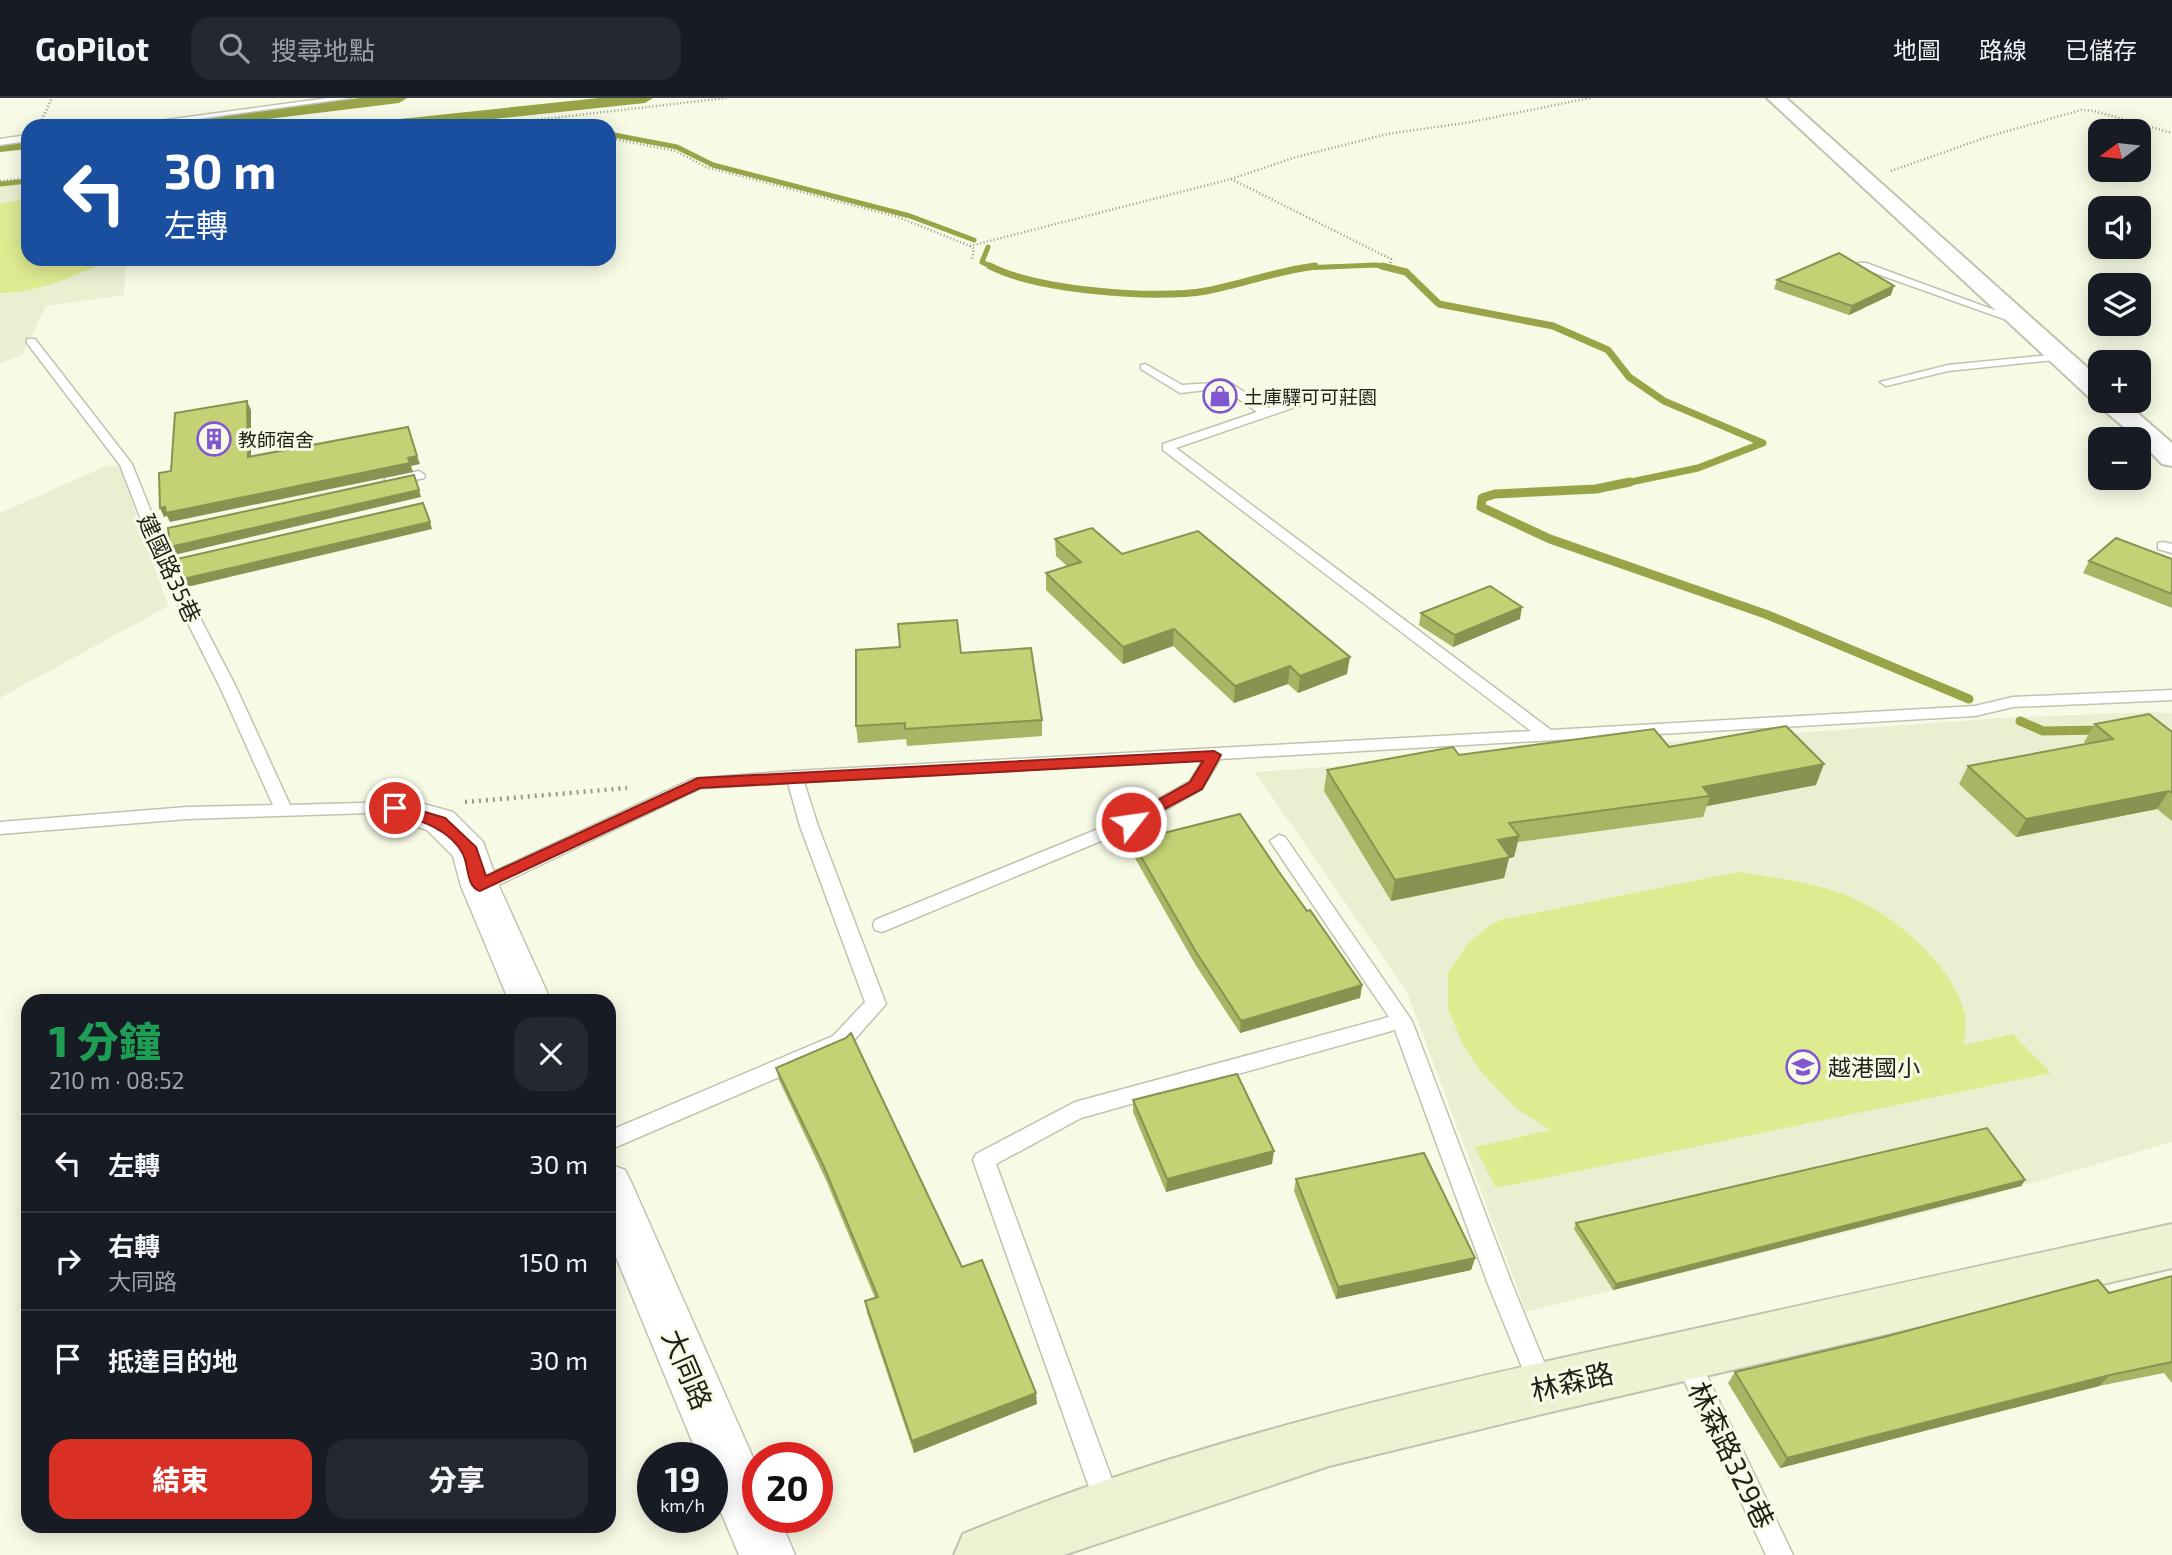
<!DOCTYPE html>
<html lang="zh-TW">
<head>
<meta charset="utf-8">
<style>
	:root { --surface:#171b24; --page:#242831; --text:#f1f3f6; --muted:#9ea1a6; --line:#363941; --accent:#d93025 }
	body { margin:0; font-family:"Exo 2","Noto Sans TC",sans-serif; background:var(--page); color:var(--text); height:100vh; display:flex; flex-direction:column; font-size:26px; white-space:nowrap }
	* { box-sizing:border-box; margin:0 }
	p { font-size:23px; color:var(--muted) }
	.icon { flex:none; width:38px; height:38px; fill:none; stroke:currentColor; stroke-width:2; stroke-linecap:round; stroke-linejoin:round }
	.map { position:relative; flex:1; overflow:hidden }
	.side { position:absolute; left:21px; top:896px; width:595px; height:539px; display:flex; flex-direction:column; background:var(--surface); border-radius:21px; box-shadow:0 4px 18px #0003 }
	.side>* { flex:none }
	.banner { position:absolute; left:21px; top:21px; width:595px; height:147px; border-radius:21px; box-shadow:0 4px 18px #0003; background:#1a4fa0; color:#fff; overflow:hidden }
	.needle { width:46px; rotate:255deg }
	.tools { position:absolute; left:2088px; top:21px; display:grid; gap:14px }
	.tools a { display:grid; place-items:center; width:63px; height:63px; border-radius:14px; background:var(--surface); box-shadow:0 4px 18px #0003; font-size:35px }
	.speed { position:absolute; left:637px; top:1344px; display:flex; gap:14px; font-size:35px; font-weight:700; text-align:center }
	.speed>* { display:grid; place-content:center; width:91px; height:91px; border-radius:50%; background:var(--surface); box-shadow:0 4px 18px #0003; line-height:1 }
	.speed small { font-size:18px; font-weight:400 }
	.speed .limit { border:10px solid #d22; background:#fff; color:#111 }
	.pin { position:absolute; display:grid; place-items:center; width:60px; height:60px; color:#fff; margin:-30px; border:4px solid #fff; border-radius:50%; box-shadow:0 2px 7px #0007 }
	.me { position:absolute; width:77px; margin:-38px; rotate:60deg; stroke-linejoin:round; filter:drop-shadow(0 0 5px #0008) }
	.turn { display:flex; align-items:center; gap:24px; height:147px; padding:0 28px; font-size:32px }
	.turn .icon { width:91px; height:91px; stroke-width:2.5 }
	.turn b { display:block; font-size:49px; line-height:60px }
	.round { display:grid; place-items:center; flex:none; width:74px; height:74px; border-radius:21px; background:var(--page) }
	.summary { display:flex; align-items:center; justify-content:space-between; height:119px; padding:0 28px }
	h1 { font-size:42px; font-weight:800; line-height:52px; color:#1e9e55 }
	.button { display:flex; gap:14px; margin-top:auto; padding:14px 28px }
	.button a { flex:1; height:80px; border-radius:21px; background:var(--accent); color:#fff; font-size:28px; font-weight:800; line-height:80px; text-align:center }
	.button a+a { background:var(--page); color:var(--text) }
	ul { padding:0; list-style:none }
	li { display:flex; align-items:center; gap:21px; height:98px; padding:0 28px; border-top:2px solid var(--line) }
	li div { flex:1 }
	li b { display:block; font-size:26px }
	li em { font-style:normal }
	header { display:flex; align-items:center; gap:42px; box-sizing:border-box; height:98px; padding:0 35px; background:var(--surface); border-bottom:2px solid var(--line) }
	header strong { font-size:33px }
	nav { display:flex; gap:38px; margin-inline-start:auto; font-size:24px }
	.search { width:490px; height:63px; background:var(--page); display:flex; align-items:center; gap:18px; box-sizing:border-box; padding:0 24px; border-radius:21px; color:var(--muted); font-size:26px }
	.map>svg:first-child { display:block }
	.built { fill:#eaefd2 }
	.green { fill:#deeb91 }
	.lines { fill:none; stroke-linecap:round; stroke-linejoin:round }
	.stream-far2 { stroke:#98a447; stroke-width:5 }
	.stream-far1 { stroke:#98a447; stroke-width:7 }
	.stream { stroke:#98a447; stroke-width:9 }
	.canal { fill:#98a447; fill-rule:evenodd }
	.service-casing { stroke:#c0c4af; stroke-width:3 }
	.minor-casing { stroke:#c0c4af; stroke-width:3 }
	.tertiary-casing { stroke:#c0c4af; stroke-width:4 }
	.secondary-casing { stroke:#c0c4af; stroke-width:4 }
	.path-far1 { stroke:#969989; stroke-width:2.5; stroke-dasharray:1 2.5; stroke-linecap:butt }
	.path { stroke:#969989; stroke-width:4.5; stroke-dasharray:2 5; stroke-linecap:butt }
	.service { fill:#fff; fill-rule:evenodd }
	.minor { fill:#fff; fill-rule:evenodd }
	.tertiary { fill:#fff; fill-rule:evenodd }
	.secondary { fill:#eef2d2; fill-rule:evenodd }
	.wall { fill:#a9b464 }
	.shaded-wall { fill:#899251 }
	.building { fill:#c4d174; stroke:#899251; stroke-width:2 }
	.route { fill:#d93025; stroke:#8d1f18; stroke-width:2 }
	.labels { text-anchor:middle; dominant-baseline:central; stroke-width:6; stroke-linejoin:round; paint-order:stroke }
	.far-poi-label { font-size:19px; fill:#1f2119; stroke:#f7fbe5; text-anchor:start }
	.street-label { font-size:23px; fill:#1f2119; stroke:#f7fbe5 }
	.poi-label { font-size:23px; fill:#1f2119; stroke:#f7fbe5; text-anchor:start }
	.near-street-label { font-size:28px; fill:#1f2119; stroke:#f7fbe5 }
</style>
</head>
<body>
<header>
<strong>GoPilot</strong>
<div class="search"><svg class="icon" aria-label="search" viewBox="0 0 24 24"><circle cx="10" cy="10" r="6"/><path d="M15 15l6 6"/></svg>搜尋地點</div>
<nav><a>地圖</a><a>路線</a><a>已儲存</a></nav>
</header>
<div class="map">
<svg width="2172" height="1457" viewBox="0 0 2172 1457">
	<rect width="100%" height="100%" fill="#f7fbe5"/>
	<g class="built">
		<polygon points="28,83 28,161 126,161 124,197 46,208 22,257 0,266 0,87"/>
		<polygon points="119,367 168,508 0,600 0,415 104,369"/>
		<polygon points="2152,614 2172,615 2172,1044 1967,1104 1526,1214 1407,894 1255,674 2001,620"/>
	</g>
	<g class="green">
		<path d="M 28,100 L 28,161 L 105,161 L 105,165 C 70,179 39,195 0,195 L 0,106 Z"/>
		<path d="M 1738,774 C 1773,779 1809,784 1843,796 C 1889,812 1953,866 1965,916 C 1968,925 1964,938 1964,947 L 2013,936 L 2051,975 L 1496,1090 L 1475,1049 L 1550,1032 L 1516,1010 L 1483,976 L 1464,949 L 1448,911 L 1448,875 L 1467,847 L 1487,829 L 1500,822 Z"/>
	</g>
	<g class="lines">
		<g class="stream-far2">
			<polyline points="512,28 560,23 567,28"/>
			<polyline points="609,36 677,49 713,67 910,118 974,142"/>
			<polyline points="0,86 28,83"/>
			<polyline points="988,149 982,164 994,170"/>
			<polyline points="1302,170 1376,167 1389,170"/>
		</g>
		<g class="stream-far1">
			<path d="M 990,168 C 1036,192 1155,202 1206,193 C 1243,186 1276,173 1315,168"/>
			<polyline points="1382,168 1406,174 1439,206 1553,228 1608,252 1629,279 1664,303 1763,345 1698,370 1621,386"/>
		</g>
		<g class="stream">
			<polyline points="1630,384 1596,391 1495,396 1482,400 1481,409 1550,441 1768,517 1969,601"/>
			<polyline points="2020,623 2043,633 2103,632"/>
		</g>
		<g class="canal">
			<polygon points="360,0 407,0 399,5 212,28 164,28 172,23"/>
			<polygon points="599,0 653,0 645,5 428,28 373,28 381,23"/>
			<polygon points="28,41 28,51 0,54 0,44"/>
		</g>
		<defs>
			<g id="service">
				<polygon points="328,0 351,0 146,28 122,28"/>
				<polygon points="28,37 28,43 0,47 0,41"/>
				<polygon points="1858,165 1866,165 2027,224 2018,226 1858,169"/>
				<polygon points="27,241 35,241 132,366 172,466 236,589 290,707 395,704 401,706 404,710 401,714 187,721 0,736 0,724 187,709 273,707 220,589 158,466 120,367 27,245"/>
				<polygon points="2060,256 2066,259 2064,261 1948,273 1886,288 1880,284 1948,267"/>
				<polygon points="1145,266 1182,287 1229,284 1268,310 1293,301 1301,301 1301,307 1176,350 1551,632 1975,608 2013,599 2172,592 2172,602 2013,609 1975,618 1220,661 1202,691 1137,728 882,834 875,832 873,827 875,822 1125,720 1190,683 1203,662 804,684 818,728 886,906 847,950 609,1052 609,1033 833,938 865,904 800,728 788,685 701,690 486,793 474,793 471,788 474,783 692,681 794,673 1531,633 1163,352 1163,346 1257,314 1223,290 1180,295 1141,271 1141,267"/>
				<polygon points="419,373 425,377 424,380 391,387 384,383 386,380"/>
				<polygon points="2163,444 2172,446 2172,455 2158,451 2158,445"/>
				<polygon points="1279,737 1285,739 1412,923 1512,1186 1553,1286 1550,1294 1541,1298 1532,1294 1488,1186 1395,932 1081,1020 996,1066 1121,1406 1117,1415 1108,1419 1099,1415 1095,1406 973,1062 976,1056 1075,1004 1389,919 1270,743"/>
				<polygon points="1686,1250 1695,1253 1793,1457 1766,1457 1674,1261 1677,1253"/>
			</g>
			<g id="minor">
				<polygon points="395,698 453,714 483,744 499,788 551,903 509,903 461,788 453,758 427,732 382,718 377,710 382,702"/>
				<polygon points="609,1066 625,1072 632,1086 758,1371 758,1419 779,1419 795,1457 739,1457 712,1393 712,1360 699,1360 609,1142"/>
			</g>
			<polygon id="tertiary" points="1767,0 1786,0 2100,281 2100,303 2124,303 2172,345 2172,368 2162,366 2138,341 2100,309 2097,302 2091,301"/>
			<path id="secondary" d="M 2172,1126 L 2172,1170 L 1542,1316 L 1329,1368 L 1064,1457 L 954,1457 L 963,1436 C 1182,1345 1414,1292 1644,1242 C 1820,1203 1996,1164 2172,1126 Z"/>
		</defs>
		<use href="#service" class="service-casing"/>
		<use href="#minor" class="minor-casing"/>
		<use href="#tertiary" class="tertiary-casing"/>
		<use href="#secondary" class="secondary-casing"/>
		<g class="path-far1">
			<polyline points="39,28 52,0"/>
			<polyline points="482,28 726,0"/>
			<polyline points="609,40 676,53 706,69 898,119 970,148 974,151 972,162"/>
			<polyline points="1891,73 1987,39 2081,12 2094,13 2172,35"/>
			<polyline points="1231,81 1391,161 1390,167"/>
			<polyline points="0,83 28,80"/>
			<polyline points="970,148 1231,81 1293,60 1387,36 1471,24 1590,0"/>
		</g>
		<polyline class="path" points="465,704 627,690"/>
		<use href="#service" class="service"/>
		<use href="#minor" class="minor"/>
		<use href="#tertiary" class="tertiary"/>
		<use href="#secondary" class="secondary"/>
	</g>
	<g class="wall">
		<polygon points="1777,182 1891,197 1849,217 1774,191"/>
		<polygon points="1055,441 1122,456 1347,576 1298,595 1288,586 1234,605 1173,548 1123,566 1046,492 1046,475 1067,468 1056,458"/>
		<polygon points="2172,461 2172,510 2083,475 2089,463"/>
		<polygon points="1421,515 1520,521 1453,549 1419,527"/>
		<polygon points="961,555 1042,622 1042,638 907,648 906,641 858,645 856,628"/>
		<polygon points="2095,626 2172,634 2172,723 2157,711 2016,739 1959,686 1968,668 2087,646 2084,644"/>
		<polygon points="1669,649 1816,687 1707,708 1703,719 1518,744 1514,759 1509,760 1504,780 1391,803 1324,693 1327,672 1459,657"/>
		<polygon points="1132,743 1279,774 1362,887 1360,900 1240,935 1195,866 1132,755"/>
		<polygon points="776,970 962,1169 1037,1306 914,1355 867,1215 865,1203 875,1200 826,1082 779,982"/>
		<polygon points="1133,1002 1272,1066 1166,1094 1133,1014"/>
		<polygon points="1296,1081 1475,1160 1471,1172 1336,1201 1294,1093"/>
		<polygon points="2025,1082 2021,1088 1613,1192 1574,1131 1576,1125"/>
		<polygon points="2172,1178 2172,1285 2164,1275 2099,1288 1780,1370 1728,1285 1735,1274 2109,1195"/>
	</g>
	<g class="shaded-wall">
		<polygon points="1894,188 1891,197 1849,217 1852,208"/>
		<polygon points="247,303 251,312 251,368 248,359"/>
		<polygon points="417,358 420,366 411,368 408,360"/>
		<polygon points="410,365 413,374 170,424 167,418 164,419 160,410"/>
		<polygon points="419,392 421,399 174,457 170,449"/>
		<polygon points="430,424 432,431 187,489 183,481"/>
		<polygon points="1522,509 1520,521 1453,549 1455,537"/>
		<polygon points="1174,531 1173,548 1123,566 1123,549"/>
		<polygon points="1350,559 1347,576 1298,595 1300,578"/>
		<polygon points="1290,568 1288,586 1234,605 1235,588"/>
		<polygon points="1824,666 1816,687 1707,708 1710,698 1703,689"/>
		<polygon points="2169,693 2157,711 2016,739 2026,721"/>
		<polygon points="1519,738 1514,759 1509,760 1504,780 1391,803 1395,782 1498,742"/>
		<polygon points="1362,887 1360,900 1240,935 1241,923"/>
		<polygon points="1274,1053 1272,1066 1166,1094 1167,1081"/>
		<polygon points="2025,1082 2021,1088 1613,1192 1616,1186"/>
		<polygon points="1475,1160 1471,1172 1336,1201 1338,1189"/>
		<polygon points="2110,1277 2099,1288 1780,1370 1787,1360"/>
		<polygon points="1036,1295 1037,1306 914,1355 912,1343"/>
	</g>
	<g class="building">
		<polygon points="1839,155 1894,188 1852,208 1777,182"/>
		<polygon points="247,303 248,359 408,329 417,358 408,360 410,365 166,415 165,409 160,410 159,375 171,373 175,315"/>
		<polygon points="414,377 419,392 170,449 168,430"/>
		<polygon points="423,405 430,424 183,481 177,470 177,461"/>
		<polygon points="1092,430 1122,456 1198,433 1350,559 1300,578 1290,568 1235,588 1174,531 1123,549 1046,475 1081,464 1055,441"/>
		<polygon points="2116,440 2172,461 2172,496 2089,463"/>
		<polygon points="1490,488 1522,509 1455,537 1421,515"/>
		<polygon points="957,522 961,555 1031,550 1042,622 905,631 905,625 856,628 856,552 900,549 898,526"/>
		<polygon points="2149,616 2172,634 2172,695 2169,693 2026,721 1968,668 2113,641 2095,626"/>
		<polygon points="1786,628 1824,666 1703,689 1710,698 1509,725 1519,738 1498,742 1510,759 1395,782 1327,672 1453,649 1459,657 1654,631 1669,649"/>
		<polygon points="1240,716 1279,774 1307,813 1310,812 1362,887 1241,923 1196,854 1132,743"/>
		<polygon points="851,935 962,1169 982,1162 1036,1295 912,1343 865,1203 878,1199 824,1069 776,970 846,940"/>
		<polygon points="1237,976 1274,1053 1167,1081 1133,1002"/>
		<polygon points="1987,1030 2025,1082 1616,1186 1576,1125"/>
		<polygon points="1424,1055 1475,1160 1338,1189 1296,1081"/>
		<polygon points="2172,1178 2172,1264 2110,1277 1787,1360 1735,1274 1884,1239 2098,1182 2109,1195"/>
	</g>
	<path class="route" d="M 1214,653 L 1221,657 L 1202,691 L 1131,729 L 1126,728 L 1123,724 L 1126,720 L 1190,684 L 1203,663 L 700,690 L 480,793 C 466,789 469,768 463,756 C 449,729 415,721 389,713 L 387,710 L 395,705 L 445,720 L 476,749 L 486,778 L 698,680 Z"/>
	<defs>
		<symbol id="shop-ring" viewBox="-11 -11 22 22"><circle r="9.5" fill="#f7fbe5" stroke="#8057d1" stroke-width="1.5"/><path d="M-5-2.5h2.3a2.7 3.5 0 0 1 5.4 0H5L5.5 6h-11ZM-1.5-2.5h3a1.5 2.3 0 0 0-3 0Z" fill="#8057d1"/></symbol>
		<symbol id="building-ring" viewBox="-11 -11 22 22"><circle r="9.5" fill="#f7fbe5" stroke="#8057d1" stroke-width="1.5"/><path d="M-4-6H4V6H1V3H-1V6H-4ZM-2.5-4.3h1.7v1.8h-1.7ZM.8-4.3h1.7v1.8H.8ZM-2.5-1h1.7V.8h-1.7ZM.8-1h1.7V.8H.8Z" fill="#8057d1"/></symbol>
		<symbol id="school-ring" viewBox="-11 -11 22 22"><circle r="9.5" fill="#f7fbe5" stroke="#8057d1" stroke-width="1.5"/><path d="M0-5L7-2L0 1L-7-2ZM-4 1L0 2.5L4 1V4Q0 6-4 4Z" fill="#8057d1"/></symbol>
	</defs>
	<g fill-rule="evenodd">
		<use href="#shop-ring" x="1201" y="279" width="38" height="38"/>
		<use href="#building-ring" x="195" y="322" width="38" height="38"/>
		<use href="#school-ring" x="1784" y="950" width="38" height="38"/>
	</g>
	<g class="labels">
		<g class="far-poi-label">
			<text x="1244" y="298">土庫驛可可莊園</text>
			<text x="238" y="341">教師宿舍</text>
		</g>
		<g class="street-label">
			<text transform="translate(170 470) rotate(65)">建國路35巷</text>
		</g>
		<g class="poi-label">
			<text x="1828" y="969">越港國小</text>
		</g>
		<g class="near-street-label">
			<text transform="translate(688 1271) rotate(67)">大同路</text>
			<text transform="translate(1572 1283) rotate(-13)">林森路</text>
			<text transform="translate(1732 1357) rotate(64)">林森路329巷</text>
		</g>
	</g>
</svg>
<div class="tools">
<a><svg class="needle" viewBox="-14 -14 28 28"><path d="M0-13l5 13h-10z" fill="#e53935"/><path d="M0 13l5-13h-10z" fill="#9ea1a6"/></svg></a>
<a><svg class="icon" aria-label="sound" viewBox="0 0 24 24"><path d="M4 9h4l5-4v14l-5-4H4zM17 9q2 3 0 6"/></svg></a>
<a><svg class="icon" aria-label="layers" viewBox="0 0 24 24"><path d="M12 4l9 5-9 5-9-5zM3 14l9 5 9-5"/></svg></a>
<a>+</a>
<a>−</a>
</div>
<div class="speed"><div>19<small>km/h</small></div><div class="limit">20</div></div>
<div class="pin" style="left:395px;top:710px;background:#d93025"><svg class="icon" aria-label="arrive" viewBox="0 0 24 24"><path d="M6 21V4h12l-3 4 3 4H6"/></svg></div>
<svg class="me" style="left:1131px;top:724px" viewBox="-20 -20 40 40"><circle r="17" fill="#d93025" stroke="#fff" stroke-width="3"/><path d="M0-11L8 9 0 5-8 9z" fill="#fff"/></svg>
<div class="banner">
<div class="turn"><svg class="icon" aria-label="left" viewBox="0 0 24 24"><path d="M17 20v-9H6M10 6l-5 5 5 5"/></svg><div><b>30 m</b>左轉</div></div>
</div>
<section class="side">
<div class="summary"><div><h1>1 分鐘</h1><p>210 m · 08:52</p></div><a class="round"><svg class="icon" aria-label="close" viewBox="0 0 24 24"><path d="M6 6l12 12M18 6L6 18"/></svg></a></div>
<ul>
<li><svg class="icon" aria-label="left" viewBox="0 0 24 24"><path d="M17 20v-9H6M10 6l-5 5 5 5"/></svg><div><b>左轉</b></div><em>30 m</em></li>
<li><svg class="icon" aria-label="right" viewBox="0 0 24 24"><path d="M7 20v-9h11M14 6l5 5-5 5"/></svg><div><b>右轉</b><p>大同路</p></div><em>150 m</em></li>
<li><svg class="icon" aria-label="arrive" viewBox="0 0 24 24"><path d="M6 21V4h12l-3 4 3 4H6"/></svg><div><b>抵達目的地</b></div><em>30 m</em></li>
</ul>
<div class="button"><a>結束</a><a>分享</a></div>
</section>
</div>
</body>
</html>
